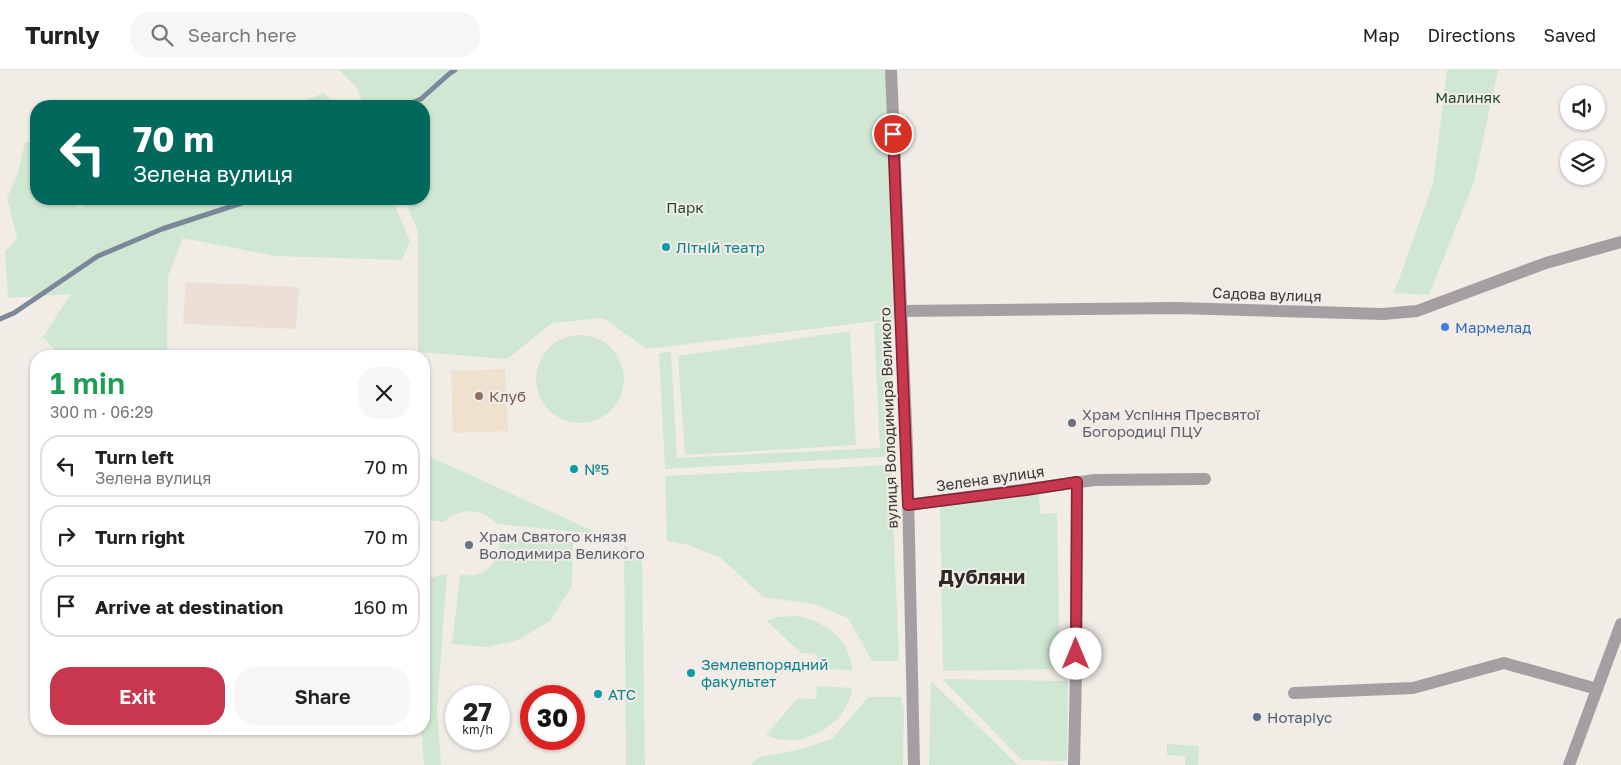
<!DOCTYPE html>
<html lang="en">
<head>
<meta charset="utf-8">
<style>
	:root { --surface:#fff; --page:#f6f6f6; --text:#222; --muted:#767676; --line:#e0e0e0; --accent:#c8374d }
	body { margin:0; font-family:"Golos Text",sans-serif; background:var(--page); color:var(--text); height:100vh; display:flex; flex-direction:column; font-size:19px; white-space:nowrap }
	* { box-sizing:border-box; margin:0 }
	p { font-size:16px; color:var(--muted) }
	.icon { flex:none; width:28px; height:28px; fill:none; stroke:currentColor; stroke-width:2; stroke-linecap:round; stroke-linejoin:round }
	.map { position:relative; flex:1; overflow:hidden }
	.drawer { position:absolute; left:30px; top:280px; width:400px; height:385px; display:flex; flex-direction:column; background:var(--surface); border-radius:20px; box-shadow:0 1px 4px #0004 }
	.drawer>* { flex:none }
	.top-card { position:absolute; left:30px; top:30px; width:400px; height:105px; border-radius:20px; box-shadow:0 1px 4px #0004; background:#00695c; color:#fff; overflow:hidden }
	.buttons { position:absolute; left:1560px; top:15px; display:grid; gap:10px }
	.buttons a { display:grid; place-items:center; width:45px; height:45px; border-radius:50%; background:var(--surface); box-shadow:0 1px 4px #0004; font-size:25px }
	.speed { position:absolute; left:445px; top:615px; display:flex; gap:10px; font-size:25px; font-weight:700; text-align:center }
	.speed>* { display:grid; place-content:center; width:65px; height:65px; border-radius:50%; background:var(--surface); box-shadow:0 1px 4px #0004; line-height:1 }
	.speed small { font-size:12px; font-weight:400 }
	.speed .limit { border:8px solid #d22; background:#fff; color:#111 }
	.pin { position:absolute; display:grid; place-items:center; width:42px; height:42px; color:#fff; margin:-21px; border:2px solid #fff; border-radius:50%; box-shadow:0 1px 5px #0007 }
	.me { position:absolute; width:55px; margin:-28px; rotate:0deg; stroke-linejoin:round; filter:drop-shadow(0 0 4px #0008) }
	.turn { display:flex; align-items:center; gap:18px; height:105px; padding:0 20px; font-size:22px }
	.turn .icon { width:65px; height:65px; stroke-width:2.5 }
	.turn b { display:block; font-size:35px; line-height:42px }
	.round { display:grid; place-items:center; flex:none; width:52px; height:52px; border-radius:20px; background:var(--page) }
	.head { display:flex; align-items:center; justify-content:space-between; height:85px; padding:0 20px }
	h1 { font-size:30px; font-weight:600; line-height:38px; color:#1e9e55 }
	.button { display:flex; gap:10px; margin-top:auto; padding:10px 20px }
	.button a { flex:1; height:58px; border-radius:20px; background:var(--accent); color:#fff; font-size:20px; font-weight:600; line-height:58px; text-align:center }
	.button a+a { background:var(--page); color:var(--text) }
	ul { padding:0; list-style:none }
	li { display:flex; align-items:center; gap:15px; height:62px; margin:0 10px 8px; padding:0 10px; border:2px solid var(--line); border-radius:20px }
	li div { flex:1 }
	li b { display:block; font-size:19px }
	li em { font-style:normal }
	header { display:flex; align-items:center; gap:30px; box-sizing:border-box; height:70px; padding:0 25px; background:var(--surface); border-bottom:1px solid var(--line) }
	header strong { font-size:24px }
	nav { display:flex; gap:28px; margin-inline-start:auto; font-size:18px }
	.search { width:350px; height:45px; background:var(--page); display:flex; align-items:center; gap:12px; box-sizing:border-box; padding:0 18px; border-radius:20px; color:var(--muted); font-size:19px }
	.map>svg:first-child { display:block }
	.built { fill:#ece0d6 }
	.education { fill:#eee2ce }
	.green { fill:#d0e7d3 }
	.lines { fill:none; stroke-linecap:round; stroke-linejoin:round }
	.stream { stroke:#7c889a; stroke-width:5 }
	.street { stroke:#a4a0a1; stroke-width:12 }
	.route-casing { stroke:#822432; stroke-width:12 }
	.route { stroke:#c8374d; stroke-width:9 }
	.culture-dot { fill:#0f9aa8; stroke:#f2ece7; stroke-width:2 }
	.shop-dot { fill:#3f7fe0; stroke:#f2ece7; stroke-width:2 }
	.education-dot { fill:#8d6e63; stroke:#f2ece7; stroke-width:2 }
	.worship-dot { fill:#6b7280; stroke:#f2ece7; stroke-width:2 }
	.service-dot { fill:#5c6f8a; stroke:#f2ece7; stroke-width:2 }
	.labels { text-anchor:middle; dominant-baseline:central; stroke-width:4; stroke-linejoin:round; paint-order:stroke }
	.park-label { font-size:15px; fill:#214c2a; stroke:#f2ece7 }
	.culture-label { font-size:15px; fill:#0d838f; stroke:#f2ece7; text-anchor:start }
	.street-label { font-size:15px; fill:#3a3735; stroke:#f2ece7 }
	.shop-label { font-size:15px; fill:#366cbe; stroke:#f2ece7; text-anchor:start }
	.education-label { font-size:15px; fill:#785e54; stroke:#f2ece7; text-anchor:start }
	.worship-label { font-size:15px; fill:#5b616d; stroke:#f2ece7; text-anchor:start }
	.service-label { font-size:15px; fill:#4e5e75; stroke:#f2ece7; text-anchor:start }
	.district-label { font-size:20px; font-weight:bold; fill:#2e2926; stroke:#f2ece7 }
</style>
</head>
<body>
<header>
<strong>Turnly</strong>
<div class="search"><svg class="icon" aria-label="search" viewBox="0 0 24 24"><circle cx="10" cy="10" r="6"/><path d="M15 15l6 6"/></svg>Search here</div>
<nav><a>Map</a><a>Directions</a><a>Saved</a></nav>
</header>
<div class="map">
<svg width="1621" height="695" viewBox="0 0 1621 695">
	<rect width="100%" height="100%" fill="#f2ece7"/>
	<polygon class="built" points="186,212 299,217 296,259 183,254"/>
	<polygon class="education" points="505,299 508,361 453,363 451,301"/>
	<g class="green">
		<polygon points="339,0 891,0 901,248 647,279 603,248 552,253 507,289 418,282 418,161 404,129 424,129 424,36 364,36 357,18"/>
		<polygon points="1447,0 1498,0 1474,112 1429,225 1394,223 1433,114"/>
		<polygon points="324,23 336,36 290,36"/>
		<polygon points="25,72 36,72 36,129 82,129 78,138 96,129 392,129 410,171 402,190 276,186 183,168 168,206 167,286 61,286 43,267 71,224 8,228 5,182 17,169 7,128 18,102"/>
		<polygon points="889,252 896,386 665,399 659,283 671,282 677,388 880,378 874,253"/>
		<polygon points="850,261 856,375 685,385 678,286"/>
		<circle cx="580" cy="309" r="44"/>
		<path d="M 424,384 L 600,464 L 497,454 C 483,438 459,437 444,452 L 429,450 L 424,434 Z"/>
		<polygon points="891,395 899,591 872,591 848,548 814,534 763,527 721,488 688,475 667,471 665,406"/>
		<polygon points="1039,422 1040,444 1057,443 1060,599 943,601 940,434"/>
		<path d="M 500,470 L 573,472 L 572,516 L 550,551 L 518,570 L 487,577 L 452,574 L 460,505 C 486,508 497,496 500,470 Z"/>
		<polygon points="624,476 642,488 645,695 626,695"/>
		<polygon points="447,504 437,641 441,695 424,695 421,659 424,659 424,509"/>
		<path d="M 797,546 C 816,550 832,557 844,574 C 848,581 851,592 853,600 L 817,599 L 817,584 L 801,583 L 767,551 L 778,547 Z"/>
		<polygon points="942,609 1068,611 1067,691 1022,690"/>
		<polygon points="931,611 1018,695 929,695"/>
		<path d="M 817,616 L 852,618 C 848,656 799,682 766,665 L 798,628 L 816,629 Z"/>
		<polygon points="868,627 901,627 904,640 903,695 751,695 759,687 797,680 832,669"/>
		<polygon points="1167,674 1199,676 1198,695 1185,695 1185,686 1167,685"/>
	</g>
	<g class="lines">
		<g class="stream">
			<polyline points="405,36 421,29 449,4 455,0"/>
			<polyline points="0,249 14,243 98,186 162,159 254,129"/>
		</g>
		<g class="street">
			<polyline points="891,0 907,377 914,695"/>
			<polyline points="900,241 1176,238 1383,244 1417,241 1546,193 1621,172"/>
			<polyline points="908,435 1095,410 1205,409"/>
			<polyline points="1294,623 1413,618 1504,593 1597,619"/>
			<polyline points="1074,695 1076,603 1077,412"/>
			<polyline points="1569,695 1621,554"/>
		</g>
	</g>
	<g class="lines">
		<defs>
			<polyline id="route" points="893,64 908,435 1026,420 1077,412 1076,584"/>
		</defs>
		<use href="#route" class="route-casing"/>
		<use href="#route" class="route"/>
	</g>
	<g class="culture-dot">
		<circle cx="666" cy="177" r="5"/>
		<circle cx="574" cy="399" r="5"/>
		<circle cx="691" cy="603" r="5"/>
		<circle cx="598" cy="624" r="5"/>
	</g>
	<circle class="shop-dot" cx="1445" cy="257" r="5"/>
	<circle class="education-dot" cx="479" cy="326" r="5"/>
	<g class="worship-dot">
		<circle cx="1072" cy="353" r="5"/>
		<circle cx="469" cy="475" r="5"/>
	</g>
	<circle class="service-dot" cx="1257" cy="647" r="5"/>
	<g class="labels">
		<g class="park-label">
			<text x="1468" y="27">Малиняк</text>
			<text x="685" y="137">Парк</text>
		</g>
		<g class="culture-label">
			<text x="676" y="177">Літній театр</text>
			<text x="584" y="399">№5</text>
			<text x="701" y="594">Землевпорядний<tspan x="701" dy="17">факультет</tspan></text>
			<text x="608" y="624">АТС</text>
		</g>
		<g class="street-label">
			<text transform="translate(1267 224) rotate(2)">Садова вулиця</text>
			<text transform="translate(888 348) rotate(-92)">вулиця Володимира Великого</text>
			<text transform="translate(990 408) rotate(-8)">Зелена вулиця</text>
		</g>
		<g class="shop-label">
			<text x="1455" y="257">Мармелад</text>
		</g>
		<g class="education-label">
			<text x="489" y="326">Клуб</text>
		</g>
		<g class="worship-label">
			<text x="1082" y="344">Храм Успіння Пресвятої<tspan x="1082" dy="17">Богородиці ПЦУ</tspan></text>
			<text x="479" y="466">Храм Святого князя<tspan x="479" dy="17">Володимира Великого</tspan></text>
		</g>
		<g class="service-label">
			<text x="1267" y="647">Нотаріус</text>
		</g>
		<g class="district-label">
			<text x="982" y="506">Дубляни</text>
		</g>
	</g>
</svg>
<div class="buttons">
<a><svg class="icon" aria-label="sound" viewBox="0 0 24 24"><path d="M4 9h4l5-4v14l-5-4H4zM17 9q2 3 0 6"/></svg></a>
<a><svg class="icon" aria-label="layers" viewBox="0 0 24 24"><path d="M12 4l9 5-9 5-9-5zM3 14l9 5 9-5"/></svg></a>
</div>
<div class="speed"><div>27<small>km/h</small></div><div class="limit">30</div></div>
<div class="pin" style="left:893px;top:64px;background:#d93025"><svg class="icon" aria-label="arrive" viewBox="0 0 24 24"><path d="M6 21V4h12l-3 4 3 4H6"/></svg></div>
<svg class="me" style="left:1076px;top:584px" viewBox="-20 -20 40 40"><circle r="19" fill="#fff"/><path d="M0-13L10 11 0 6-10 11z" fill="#c8374d"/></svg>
<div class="top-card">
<div class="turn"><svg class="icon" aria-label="left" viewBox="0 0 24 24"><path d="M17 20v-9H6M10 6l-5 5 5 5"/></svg><div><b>70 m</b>Зелена вулиця</div></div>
</div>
<section class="drawer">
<div class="head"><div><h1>1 min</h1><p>300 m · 06:29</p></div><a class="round"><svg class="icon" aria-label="close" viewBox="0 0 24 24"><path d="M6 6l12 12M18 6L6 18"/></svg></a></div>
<ul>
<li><svg class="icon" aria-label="left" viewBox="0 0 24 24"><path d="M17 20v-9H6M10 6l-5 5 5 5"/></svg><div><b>Turn left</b><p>Зелена вулиця</p></div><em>70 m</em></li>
<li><svg class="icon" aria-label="right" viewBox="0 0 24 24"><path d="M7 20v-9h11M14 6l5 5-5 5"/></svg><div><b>Turn right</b></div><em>70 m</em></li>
<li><svg class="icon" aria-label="arrive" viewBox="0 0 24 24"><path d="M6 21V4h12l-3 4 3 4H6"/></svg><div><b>Arrive at destination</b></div><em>160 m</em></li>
</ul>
<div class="button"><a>Exit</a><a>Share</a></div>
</section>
</div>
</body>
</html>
